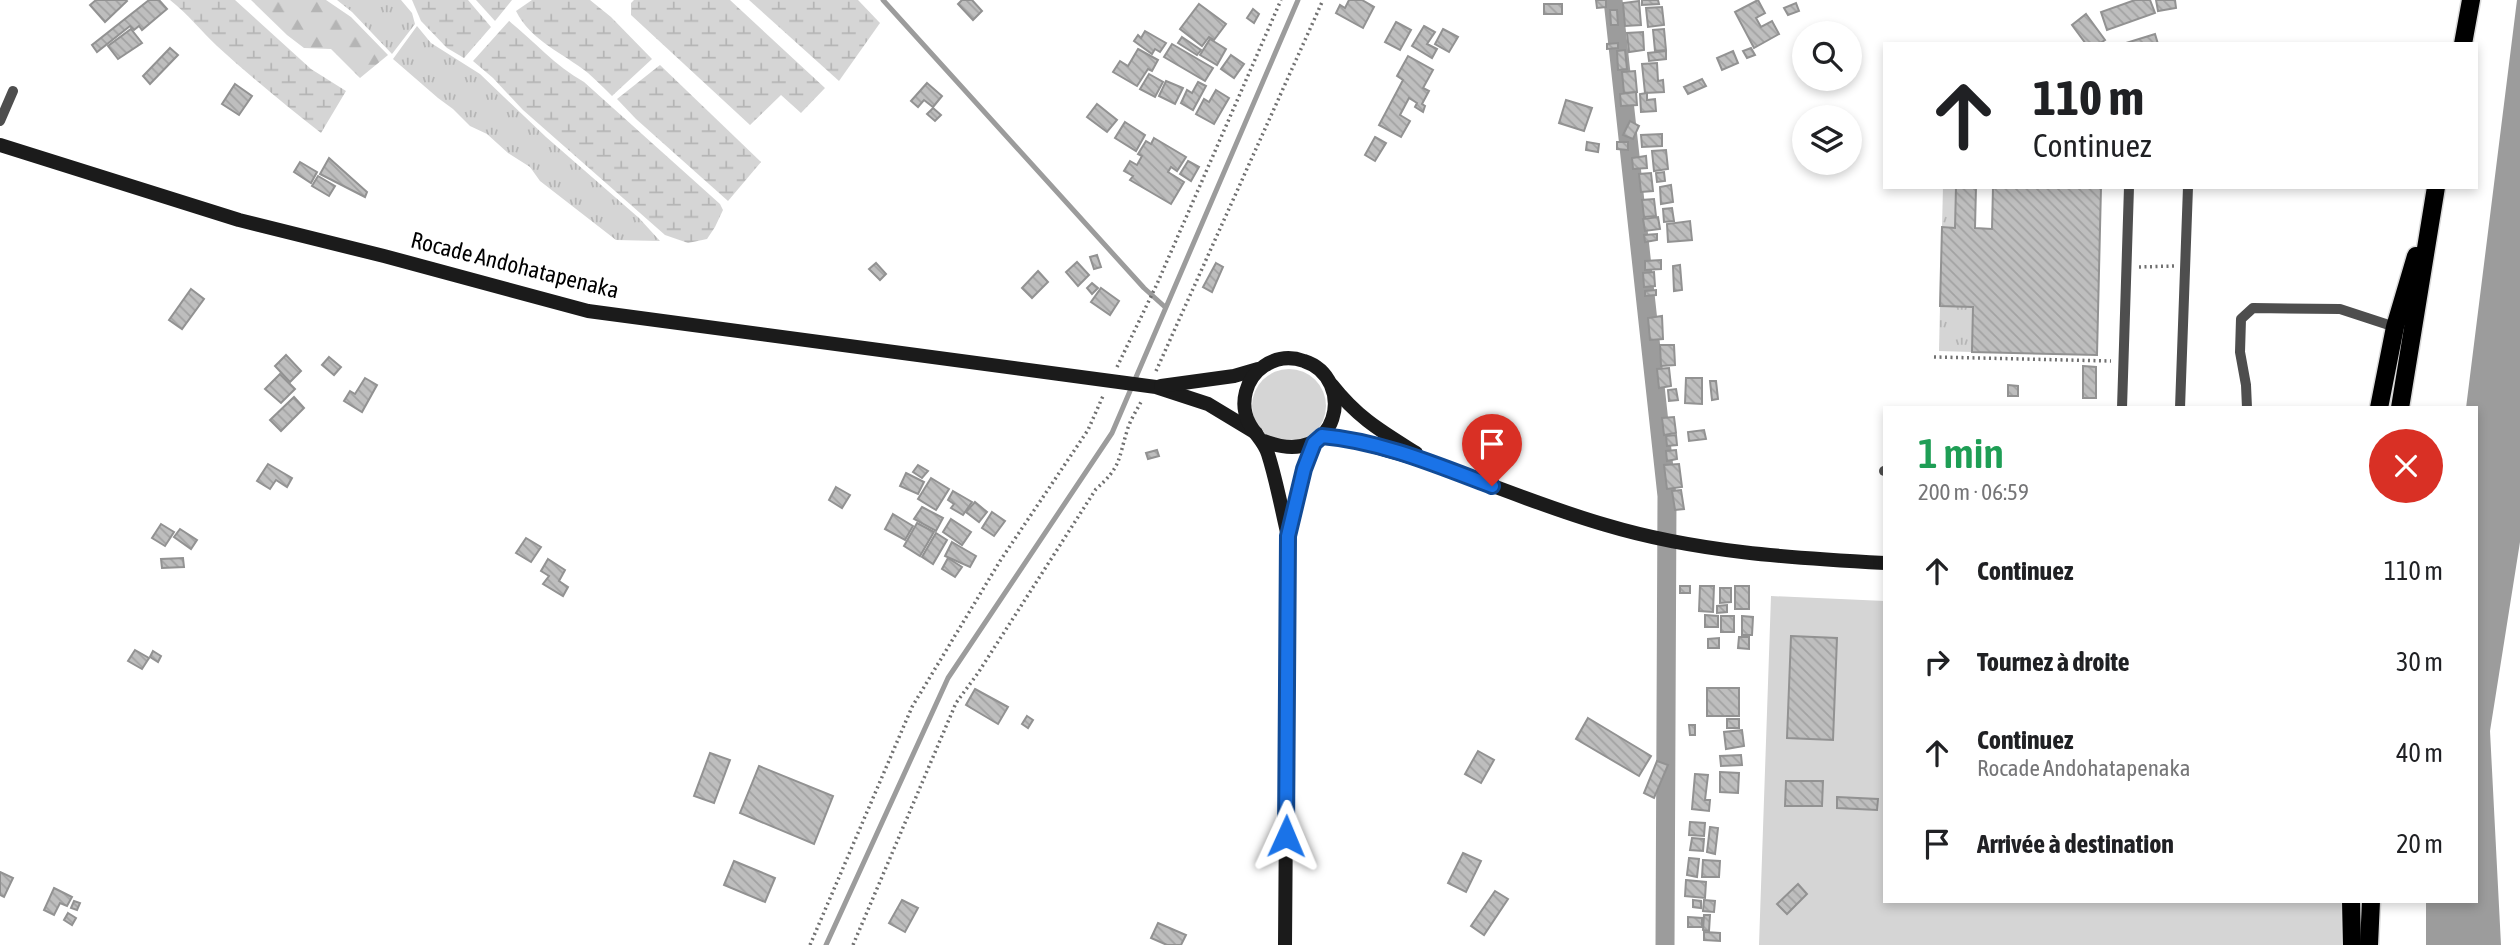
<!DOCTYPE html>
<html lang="fr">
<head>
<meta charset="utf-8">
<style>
	:root { --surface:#fff; --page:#f2f2f2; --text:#202124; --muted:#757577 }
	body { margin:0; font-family:"Asap Condensed",sans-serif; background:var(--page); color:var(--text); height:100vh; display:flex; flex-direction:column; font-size:26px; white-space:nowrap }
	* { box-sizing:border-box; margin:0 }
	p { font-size:23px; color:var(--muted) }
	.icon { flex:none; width:38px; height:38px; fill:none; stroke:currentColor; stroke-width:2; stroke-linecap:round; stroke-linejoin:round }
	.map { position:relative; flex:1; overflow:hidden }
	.drawer { position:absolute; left:1883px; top:406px; width:595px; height:497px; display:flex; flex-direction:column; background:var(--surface); border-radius:0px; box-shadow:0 4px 10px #0003 }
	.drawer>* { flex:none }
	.guide { position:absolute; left:1883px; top:42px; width:595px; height:147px; border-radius:0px; box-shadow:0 4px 10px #0003; background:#fff; color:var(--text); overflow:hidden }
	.buttons { position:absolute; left:1792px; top:21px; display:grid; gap:14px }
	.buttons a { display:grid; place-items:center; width:70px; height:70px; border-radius:50%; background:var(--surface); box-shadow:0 4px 10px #0003; font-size:35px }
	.pin { position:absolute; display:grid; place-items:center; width:60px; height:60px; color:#fff; margin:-72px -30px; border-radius:50% 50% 50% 0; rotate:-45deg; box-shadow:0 0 7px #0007 }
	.pin .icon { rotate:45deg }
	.me { position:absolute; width:77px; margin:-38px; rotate:1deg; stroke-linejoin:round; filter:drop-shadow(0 0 5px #0008) }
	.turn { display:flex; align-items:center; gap:24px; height:147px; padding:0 35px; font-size:32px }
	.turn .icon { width:91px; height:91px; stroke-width:2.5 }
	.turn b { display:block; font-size:49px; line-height:60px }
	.round { display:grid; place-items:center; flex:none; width:74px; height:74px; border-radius:37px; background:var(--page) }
	.summary { display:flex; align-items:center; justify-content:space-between; height:119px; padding:0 35px }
	h1 { font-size:42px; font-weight:600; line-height:52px; color:#1e9e55 }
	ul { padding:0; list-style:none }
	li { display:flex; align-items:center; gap:21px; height:91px; padding:0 35px }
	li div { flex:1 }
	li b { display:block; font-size:26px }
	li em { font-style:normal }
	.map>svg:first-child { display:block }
	.grass { fill:url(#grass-tufts) }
	.forest { fill:url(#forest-firs) }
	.wetland { fill:url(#wetland-marsh) }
	.garden { fill:#d5d5d5 }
	.water { fill:#9c9c9c }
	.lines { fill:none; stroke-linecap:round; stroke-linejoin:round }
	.stream { stroke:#9c9c9c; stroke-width:5 }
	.canal { stroke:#9c9c9c; stroke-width:19 }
	.building { fill:url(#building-back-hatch); stroke:#929292; stroke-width:2 }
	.primary-casing { stroke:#dbdbdb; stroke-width:21 }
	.path { stroke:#707070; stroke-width:3.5; stroke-dasharray:2 3.5; stroke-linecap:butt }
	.service { stroke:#4e4e4e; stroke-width:10 }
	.secondary { stroke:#1b1b1b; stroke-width:14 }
	.primary { stroke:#000; stroke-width:18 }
	.route-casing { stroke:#114b97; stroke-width:18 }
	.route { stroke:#1a73e8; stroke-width:12 }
	.labels { text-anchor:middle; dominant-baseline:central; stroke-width:5; stroke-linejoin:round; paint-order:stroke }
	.street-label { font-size:23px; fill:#000; stroke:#fff }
</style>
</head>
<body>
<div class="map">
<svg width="2520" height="945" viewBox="0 0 2520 945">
	<defs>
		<pattern id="grass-tufts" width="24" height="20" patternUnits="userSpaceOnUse" patternTransform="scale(1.75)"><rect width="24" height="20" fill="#d5d5d5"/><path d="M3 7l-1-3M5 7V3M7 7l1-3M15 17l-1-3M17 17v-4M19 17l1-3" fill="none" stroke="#b5b5b5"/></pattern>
		<pattern id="forest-firs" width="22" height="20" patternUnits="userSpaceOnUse" patternTransform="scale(1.75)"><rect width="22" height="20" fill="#d5d5d5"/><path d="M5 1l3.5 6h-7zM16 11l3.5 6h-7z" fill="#b5b5b5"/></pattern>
		<pattern id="wetland-marsh" width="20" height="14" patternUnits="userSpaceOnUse" patternTransform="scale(1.75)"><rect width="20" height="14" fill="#d5d5d5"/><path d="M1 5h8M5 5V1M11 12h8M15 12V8" fill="none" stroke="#b5b5b5"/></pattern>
		<pattern id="building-back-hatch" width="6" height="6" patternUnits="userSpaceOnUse" patternTransform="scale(1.75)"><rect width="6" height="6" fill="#bebebe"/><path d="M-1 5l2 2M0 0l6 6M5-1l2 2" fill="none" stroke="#a2a2a2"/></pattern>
	</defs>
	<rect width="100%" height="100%" fill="#fff"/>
	<g class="grass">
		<polygon points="337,0 401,0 412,13 415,24 392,54 352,12"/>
		<polygon points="417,26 431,43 480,74 546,137 639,218 660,241 616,240 540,181 530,167 508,153 487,134 470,126 453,109 438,98 393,59"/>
		<polygon points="1943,187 1956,187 1955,228 1942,227"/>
		<polygon points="1940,306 1973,307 1972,352 1939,351"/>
	</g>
	<polygon class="forest" points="251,0 326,0 351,17 388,55 360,78 331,49 304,48 287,35"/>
	<g class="wetland">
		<path d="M 170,0 L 235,0 L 311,69 L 346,91 L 321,133 C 285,105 251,77 217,46 C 201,31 188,14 170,0 Z"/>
		<polygon points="412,0 468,0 491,27 464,58 447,48 421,21"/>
		<polygon points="476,0 512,0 495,21"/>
		<path d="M 532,0 L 590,0 L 611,17 L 652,59 L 612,96 C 604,88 596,80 588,73 C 563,53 531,41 516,11 Z"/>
		<polygon points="634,0 730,0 825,88 801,113 781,95 750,125 631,15 631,3"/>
		<polygon points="749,0 858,0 880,23 839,81"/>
		<path d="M 509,21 C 534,41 555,66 584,82 L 720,204 L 723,210 L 715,227 L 707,239 L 688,243 L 665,235 L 523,110 L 493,78 L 473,61 Z"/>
		<polygon points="660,65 761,162 728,201 636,119 617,99"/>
	</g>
	<g class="garden">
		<circle cx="1289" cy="406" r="37"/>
		<polygon points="1771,596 1885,601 1885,901 2347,901 2346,945 1759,945"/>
	</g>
	<polygon class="water" points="2517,0 2520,0 2520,542 2490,731 2501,945 2426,945 2426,901 2476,901 2476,408 2466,408"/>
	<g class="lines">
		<g class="stream">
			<polyline points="883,0 1144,288 1165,307"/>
			<polyline points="826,945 948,678 1112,433 1298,0"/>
		</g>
		<polyline class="canal" points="1613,0 1667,496 1665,945"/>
	</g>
	<g class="building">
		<polygon points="96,0 126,0 127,1 105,22 90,5"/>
		<polygon points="149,0 159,0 167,9 142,30 139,26 134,30 130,26 97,52 92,45"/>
		<polygon points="962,0 972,0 982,11 973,20 958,4"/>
		<polygon points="1349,0 1362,0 1374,7 1363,28 1336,13 1340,5 1345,8"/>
		<polygon points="1596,0 1606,0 1606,7 1597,8"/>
		<polygon points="1642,0 1658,0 1659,4 1642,5"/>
		<polygon points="1758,0 1765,13 1756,18 1761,27 1772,21 1779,34 1754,48 1735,12"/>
		<polygon points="2135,0 2150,0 2155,13 2107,30 2101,12"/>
		<polygon points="2156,0 2175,0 2176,8 2158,11"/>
		<polygon points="1639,1 1641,25 1625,26 1623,3"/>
		<polygon points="1796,3 1799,11 1788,15 1784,8"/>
		<polygon points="1199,4 1226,24 1214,40 1209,37 1202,46 1180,29"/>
		<rect x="1544" y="4" width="18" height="10"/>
		<polygon points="1662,7 1664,25 1648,27 1646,8"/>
		<polygon points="1253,9 1259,14 1254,23 1247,18"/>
		<polygon points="1610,10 1617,10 1618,25 1611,25"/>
		<polygon points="2086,14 2105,40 2099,44 2086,44 2072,25"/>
		<polygon points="1396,22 1411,30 1400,50 1385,42"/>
		<polygon points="1424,26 1435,32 1427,44 1437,49 1432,58 1412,46"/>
		<polygon points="131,29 142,43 118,59 108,46"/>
		<polygon points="1443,29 1458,37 1449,52 1435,44"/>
		<polygon points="1664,29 1666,50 1655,51 1653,30"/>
		<polygon points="1145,31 1166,43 1160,52 1155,49 1152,54 1134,41 1138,35 1141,38"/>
		<polygon points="1643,32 1644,50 1629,52 1627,33"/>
		<polygon points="2155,34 2158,44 2126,44 2126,43"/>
		<polygon points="1182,37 1201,50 1197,55 1178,43"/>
		<polygon points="1210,39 1226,49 1217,65 1200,55"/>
		<polygon points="1618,43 1618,48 1607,49 1607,44"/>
		<polygon points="1172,44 1213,68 1205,81 1164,57"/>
		<polygon points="170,48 178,55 150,84 143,76"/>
		<polygon points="1751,48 1755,55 1747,58 1743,51"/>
		<polygon points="1138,49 1158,60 1152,71 1148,69 1137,86 1113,72 1120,61 1128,66"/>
		<polygon points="1625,50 1627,69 1618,70 1617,51"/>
		<polygon points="1666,51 1666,59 1649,61 1648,53"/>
		<polygon points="1733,51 1738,63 1722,70 1717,58"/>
		<polygon points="1231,55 1244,64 1234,78 1221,69"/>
		<polygon points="1408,56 1433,70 1423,88 1429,91 1422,104 1425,106 1423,112 1415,107 1417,103 1409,98 1400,115 1410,121 1401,137 1379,125 1403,80 1397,76"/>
		<polygon points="1657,63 1658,81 1663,80 1664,92 1645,93 1642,64"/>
		<polygon points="1635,71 1637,92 1624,93 1622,72"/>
		<polygon points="1149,74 1163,82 1155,97 1140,89"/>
		<polygon points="1702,79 1706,86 1688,94 1684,87"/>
		<polygon points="1166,81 1183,88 1175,104 1159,96"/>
		<polygon points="1198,82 1206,86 1193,110 1181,103 1187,90 1192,93"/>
		<polygon points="927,83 942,96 933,107 924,100 918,107 911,101"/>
		<polygon points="235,84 252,96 239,115 222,104"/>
		<polygon points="1216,90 1229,98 1214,124 1196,114 1204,99 1209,102"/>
		<polygon points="1636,92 1637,105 1621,106 1620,94"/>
		<polygon points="1647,93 1647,100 1655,99 1656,111 1641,112 1640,94"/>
		<polygon points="1566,100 1592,108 1584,131 1559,123"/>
		<polygon points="1097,104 1117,120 1107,132 1087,117"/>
		<polygon points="933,108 941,115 935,121 927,114"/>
		<polygon points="1630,121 1639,126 1633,139 1623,135"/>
		<polygon points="1125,122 1145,135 1136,151 1115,138"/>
		<polygon points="1662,134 1662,146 1642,147 1641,135"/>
		<polygon points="1375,137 1386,143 1375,161 1365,155"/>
		<polygon points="1154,138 1186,157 1177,171 1171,167 1168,172 1184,182 1171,204 1130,180 1133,176 1124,171 1130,161 1137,165 1142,156 1138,154 1146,141 1151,144"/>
		<polygon points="1587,142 1599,144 1598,152 1586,150"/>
		<polygon points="1617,142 1628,142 1628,150 1617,149"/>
		<polygon points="1666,150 1668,169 1654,171 1652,151"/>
		<polygon points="1646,156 1647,168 1633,169 1632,158"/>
		<polygon points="329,158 367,192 365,197 320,174"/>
		<polygon points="1188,161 1199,167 1191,181 1180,174"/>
		<polygon points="300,162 317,172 311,183 294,172"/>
		<polygon points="1664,172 1665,181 1657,182 1656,173"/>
		<polygon points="1651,173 1653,191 1641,192 1639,174"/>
		<polygon points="318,176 335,186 329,196 312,186"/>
		<polygon points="1671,185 1673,202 1661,204 1660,187"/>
		<polygon points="1956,187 1976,187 1975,228 1992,229 1993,187 2101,187 2097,355 1972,352 1973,307 1940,306 1942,227 1955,228"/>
		<polygon points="1654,199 1656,216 1644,217 1642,200"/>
		<polygon points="1672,208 1674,221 1664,222 1663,209"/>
		<polygon points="1658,217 1660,229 1645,231 1643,219"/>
		<polygon points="1690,221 1692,240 1668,242 1667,224"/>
		<polygon points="1657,234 1657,240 1645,242 1644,235"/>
		<polygon points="1097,255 1101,267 1094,269 1090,257"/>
		<polygon points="1661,260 1661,269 1645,270 1645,261"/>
		<polygon points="1077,262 1089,275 1078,286 1066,272"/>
		<polygon points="876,263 886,274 880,280 869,269"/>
		<polygon points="1216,263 1223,267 1212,292 1203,287"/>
		<polygon points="1680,265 1682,290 1674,291 1673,266"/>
		<polygon points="1038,271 1048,282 1032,298 1022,288"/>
		<polygon points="1654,272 1655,286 1644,287 1643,273"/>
		<polygon points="1092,283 1098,288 1092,294 1087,288"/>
		<polygon points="1101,288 1119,301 1110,315 1091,302"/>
		<polygon points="191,289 204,299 182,329 169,320"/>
		<polygon points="1656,290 1656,295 1645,296 1645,291"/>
		<polygon points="1662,316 1663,339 1650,340 1648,318"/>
		<polygon points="1660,345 1674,345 1675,365 1661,366"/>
		<polygon points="286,355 301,371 290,382 275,366"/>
		<polygon points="329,357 341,367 334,375 322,365"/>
		<polygon points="2083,366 2096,367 2096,398 2083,398"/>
		<polygon points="1669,368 1671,386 1659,388 1657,369"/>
		<polygon points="280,374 295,389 281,403 265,389"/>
		<polygon points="365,378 377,385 362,412 344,401 350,391 355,394"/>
		<polygon points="1686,378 1702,378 1702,404 1685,403"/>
		<polygon points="1710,381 1716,381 1718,399 1712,400"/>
		<polygon points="2008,385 2018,386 2018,396 2008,396"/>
		<polygon points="1676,389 1678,400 1669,401 1668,390"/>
		<polygon points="294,397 304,408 281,431 270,420"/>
		<polygon points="1674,417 1676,433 1664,435 1662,418"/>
		<polygon points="1704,430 1706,439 1689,441 1688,432"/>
		<polygon points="1676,435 1677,445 1667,446 1666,436"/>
		<polygon points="1157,450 1159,456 1148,459 1146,453"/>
		<polygon points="1676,450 1677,459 1667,461 1666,451"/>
		<polygon points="268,464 292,478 287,487 276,480 270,489 257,481"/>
		<polygon points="1679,464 1682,487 1667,489 1664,465"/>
		<polygon points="918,465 928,471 922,478 913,472"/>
		<polygon points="906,473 924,482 918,494 900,486"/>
		<polygon points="931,478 949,489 936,510 918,499"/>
		<polygon points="836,487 850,495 842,508 829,500"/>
		<polygon points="1681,490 1684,509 1675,510 1672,491"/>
		<polygon points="953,491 972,502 963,515 951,508 954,504 948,500"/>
		<polygon points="975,502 987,512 979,522 966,512"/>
		<polygon points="922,507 943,518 936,531 914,519"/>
		<polygon points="992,512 1005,521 994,536 982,528"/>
		<polygon points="893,514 913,526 905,540 885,529"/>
		<polygon points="951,519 971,532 962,545 943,532"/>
		<polygon points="917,523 934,532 920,556 904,546"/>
		<polygon points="161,524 174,532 165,546 152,538"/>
		<polygon points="180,529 197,540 191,549 174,537"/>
		<polygon points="936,533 947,540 933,564 922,557"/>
		<polygon points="526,538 541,547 531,562 516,553"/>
		<polygon points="952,542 976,556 970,567 945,556"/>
		<polygon points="183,558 184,567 162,568 161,559"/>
		<polygon points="948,558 962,567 955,577 942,569"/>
		<polygon points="548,559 565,570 559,581 568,587 563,596 543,584 549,576 541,571"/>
		<rect x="1680" y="586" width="10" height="7"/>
		<polygon points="1700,586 1714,586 1713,612 1699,611"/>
		<rect x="1735" y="586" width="14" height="23"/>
		<polygon points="1720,588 1731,588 1731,602 1720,603"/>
		<polygon points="1727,605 1727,612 1717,613 1717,606"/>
		<polygon points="1705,615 1718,616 1718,627 1705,627"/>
		<rect x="1721" y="616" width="13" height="16"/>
		<polygon points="1742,616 1753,617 1752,635 1742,635"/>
		<polygon points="1791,636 1837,638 1833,740 1787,738"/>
		<polygon points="1739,637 1749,637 1749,649 1738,648"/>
		<polygon points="1719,638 1719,648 1708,648 1708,639"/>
		<polygon points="135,650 149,658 142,669 128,661"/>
		<polygon points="153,651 161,656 158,662 150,657"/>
		<rect x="1707" y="688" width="32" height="28"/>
		<polygon points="975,689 1008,707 998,724 966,705"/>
		<polygon points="1027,716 1033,720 1028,728 1022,724"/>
		<polygon points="1588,718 1651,756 1639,776 1576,739"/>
		<rect x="1727" y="719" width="12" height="9"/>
		<polygon points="1689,725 1695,725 1695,735 1690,735"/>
		<polygon points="1742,730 1744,746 1726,749 1724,732"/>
		<polygon points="1478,751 1494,760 1481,783 1465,774"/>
		<polygon points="710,753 730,760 714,803 694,796"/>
		<polygon points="1741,755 1742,765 1721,766 1720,756"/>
		<polygon points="1657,761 1668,765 1654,798 1644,793"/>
		<polygon points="759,766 833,796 814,844 740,813"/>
		<polygon points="1720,772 1739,773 1738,793 1720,792"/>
		<polygon points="1695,774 1708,775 1705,800 1710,800 1709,811 1692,809"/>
		<polygon points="1786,781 1823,781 1822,806 1785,806"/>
		<polygon points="1837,797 1878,799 1877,810 1837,808"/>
		<polygon points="1690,822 1705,823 1704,836 1689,835"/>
		<polygon points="1710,827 1718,828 1715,854 1707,852"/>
		<polygon points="1692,838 1704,839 1703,851 1690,850"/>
		<polygon points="1463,853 1481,861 1466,892 1448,883"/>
		<polygon points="1689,858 1699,859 1697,877 1687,875"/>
		<polygon points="1703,860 1720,861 1719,877 1702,877"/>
		<polygon points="734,861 775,878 765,902 724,885"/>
		<polygon points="0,872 13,878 4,897 0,895"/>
		<polygon points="1686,880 1706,882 1705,898 1685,896"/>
		<polygon points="1798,884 1807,894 1787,914 1777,904"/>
		<polygon points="54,888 72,897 67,906 60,903 54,915 44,910"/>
		<polygon points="1495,891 1508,899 1484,935 1471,926"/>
		<polygon points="902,900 918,908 905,932 889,923"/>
		<polygon points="1693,900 1701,901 1701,908 1693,907"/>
		<polygon points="1704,900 1715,901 1714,912 1703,911"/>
		<polygon points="74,901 80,903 77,910 71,908"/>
		<polygon points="68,913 76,918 72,925 64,920"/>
		<polygon points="1704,915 1710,915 1709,931 1703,930"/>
		<polygon points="1688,917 1702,918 1702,927 1688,927"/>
		<polygon points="1158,923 1186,935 1181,945 1167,945 1151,938"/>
		<polygon points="1704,932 1720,933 1720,941 1704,940"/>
	</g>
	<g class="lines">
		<defs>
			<g id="primary">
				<polyline points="2463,44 2471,0"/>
				<polyline points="2379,408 2395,327 2416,256"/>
				<polyline points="2400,408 2436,187"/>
				<polyline points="2351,901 2352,945"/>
				<polyline points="2369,945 2371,901"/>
			</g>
		</defs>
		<use href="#primary" class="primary-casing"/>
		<g class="path">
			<polyline points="2139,267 2174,266"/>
			<polyline points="1934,357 2111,361"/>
			<polyline points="1117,367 1157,284 1281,0"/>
			<polyline points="1156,371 1323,0"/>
			<polyline points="810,945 912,707 1000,561 1088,430 1103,396"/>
			<path d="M 853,945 L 956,703 L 978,673 L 1096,489 C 1121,467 1118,460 1127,431 C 1130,420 1137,410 1142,400"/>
		</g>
		<g class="service">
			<polyline points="0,121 13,91"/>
			<polyline points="2122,408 2129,187"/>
			<polyline points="2180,408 2188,187"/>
			<polyline points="2247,408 2246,385 2240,352 2241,319 2253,308 2340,309 2395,327"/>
			<polyline points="1884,471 1885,471"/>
		</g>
		<g class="secondary">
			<polyline points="0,145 239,220 384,256 588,311 1156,387 1208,404 1256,433"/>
			<path d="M 1332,385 C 1358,418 1381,431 1416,453"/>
			<polyline points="1161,386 1234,376 1258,369"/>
			<path d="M 1322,436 C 1345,438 1366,444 1389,451 C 1463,471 1532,504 1606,525 C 1696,552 1791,558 1885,563"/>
			<path d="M 1264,441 C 1340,471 1357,378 1304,361 C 1290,356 1276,358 1264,366 C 1246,378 1239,403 1249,423 C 1255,435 1264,441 1268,454 C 1276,479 1281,506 1287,532"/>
			<polyline points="1285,945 1288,536 1304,469 1314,443"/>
		</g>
		<use href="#primary" class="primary"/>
	</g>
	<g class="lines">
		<defs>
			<path id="route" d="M 1286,836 L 1288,536 L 1304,469 L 1314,443 L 1322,436 C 1380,441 1437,465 1492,486"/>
		</defs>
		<use href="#route" class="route-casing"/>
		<use href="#route" class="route"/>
	</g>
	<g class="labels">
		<g class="street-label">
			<text transform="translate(515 265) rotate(14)">Rocade Andohatapenaka</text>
		</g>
	</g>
</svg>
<div class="buttons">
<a><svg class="icon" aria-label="search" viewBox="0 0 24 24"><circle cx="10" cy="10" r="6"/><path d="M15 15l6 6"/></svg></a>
<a><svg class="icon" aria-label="layers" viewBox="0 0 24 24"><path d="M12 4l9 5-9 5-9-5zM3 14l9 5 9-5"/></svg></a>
</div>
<div class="pin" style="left:1492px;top:486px;background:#d93025"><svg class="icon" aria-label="arrive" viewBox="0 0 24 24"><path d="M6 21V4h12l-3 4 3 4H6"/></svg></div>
<svg class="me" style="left:1286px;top:836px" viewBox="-20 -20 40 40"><path d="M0-17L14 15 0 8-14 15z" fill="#1a73e8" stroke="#fff" stroke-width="4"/></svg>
<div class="guide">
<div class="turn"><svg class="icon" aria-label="ahead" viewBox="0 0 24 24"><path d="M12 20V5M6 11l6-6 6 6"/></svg><div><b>110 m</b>Continuez</div></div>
</div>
<section class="drawer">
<div class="summary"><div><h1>1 min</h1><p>200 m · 06:59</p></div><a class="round" style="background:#d93025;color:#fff"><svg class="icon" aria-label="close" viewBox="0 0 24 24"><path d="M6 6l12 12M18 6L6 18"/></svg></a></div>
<ul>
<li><svg class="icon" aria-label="ahead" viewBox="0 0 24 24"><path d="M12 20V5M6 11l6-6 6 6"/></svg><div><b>Continuez</b></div><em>110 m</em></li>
<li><svg class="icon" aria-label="right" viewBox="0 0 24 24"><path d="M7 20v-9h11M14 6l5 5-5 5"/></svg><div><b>Tournez à droite</b></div><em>30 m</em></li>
<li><svg class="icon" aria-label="ahead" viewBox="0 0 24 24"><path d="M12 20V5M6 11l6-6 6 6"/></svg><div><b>Continuez</b><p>Rocade Andohatapenaka</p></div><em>40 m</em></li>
<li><svg class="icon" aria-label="arrive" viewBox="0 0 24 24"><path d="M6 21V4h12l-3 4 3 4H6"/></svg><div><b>Arrivée à destination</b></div><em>20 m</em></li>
</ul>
</section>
</div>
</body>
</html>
